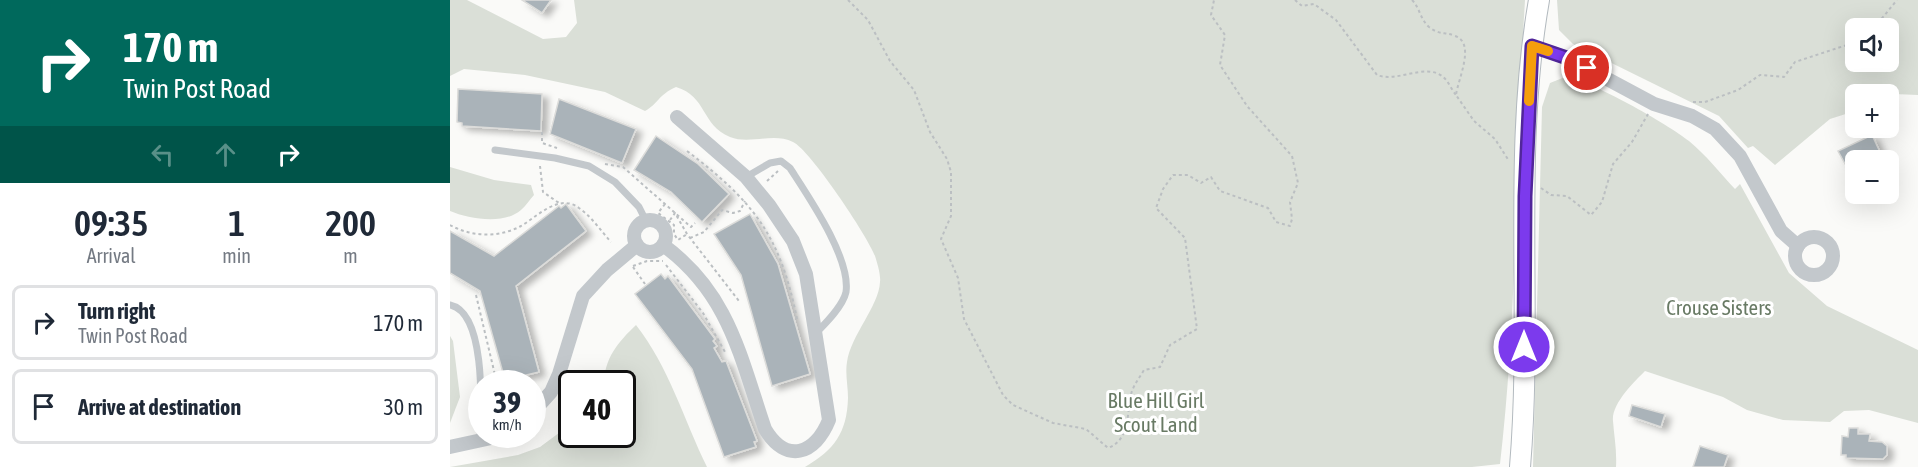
<!DOCTYPE html>
<html lang="en">
<head>
<meta charset="utf-8">
<style>
	:root { --surface:#fff; --page:#f6f6f7; --text:#1f2937; --muted:#747a83; --line:#e0e1e3 }
	body { margin:0; font-family:"Asap Condensed",sans-serif; background:var(--page); color:var(--text); height:100vh; display:flex; flex-direction:column; font-size:22px; white-space:nowrap }
	* { box-sizing:border-box; margin:0 }
	p { font-size:20px; color:var(--muted) }
	.icon { flex:none; width:33px; height:33px; fill:none; stroke:currentColor; stroke-width:2; stroke-linecap:round; stroke-linejoin:round }
	.map { position:relative; flex:1; overflow:hidden }
	.sheet { display:flex; flex-direction:column; background:var(--surface); width:450px }
	.sheet>* { flex:none }
	.guide { background:#00695c; color:#fff; overflow:hidden }
	.tools { position:absolute; left:1395px; top:18px; display:grid; gap:12px }
	.tools a { display:grid; place-items:center; width:54px; height:54px; border-radius:9px; background:var(--surface); box-shadow:0 6px 24px #0002; font-size:30px }
	.speed { position:absolute; left:18px; top:370px; display:flex; gap:12px; font-size:30px; font-weight:700; text-align:center }
	.speed>* { display:grid; place-content:center; width:78px; height:78px; border-radius:50%; background:var(--surface); box-shadow:0 6px 24px #0002; line-height:1 }
	.speed small { font-size:15px; font-weight:400 }
	.speed .limit { border:3px solid #111; border-radius:9px; background:#fff; color:#111 }
	.pin { position:absolute; display:grid; place-items:center; width:51px; height:51px; color:#fff; margin:-26px; border:3px solid #fff; border-radius:50%; box-shadow:0 2px 6px #0007 }
	.me { position:absolute; width:66px; margin:-33px; rotate:0deg; stroke-linejoin:round; filter:drop-shadow(0 0 4px #0008) }
	.turn { display:flex; align-items:center; gap:21px; height:126px; padding:0 24px; font-size:27px }
	.turn .icon { width:78px; height:78px; stroke-width:2.5 }
	.turn b { display:block; font-size:42px; line-height:51px }
	.lanes { display:flex; align-items:center; height:57px; padding:0 24px; background:#0003; justify-content:center; gap:30px; direction:ltr }
	.lanes .off { opacity:.35 }
	.eta { display:flex; justify-content:space-evenly; align-items:center; height:102px; text-align:center }
	.eta b { font-size:36px; font-weight:600; line-height:42px }
	ul { padding:0; list-style:none }
	li { display:flex; align-items:center; gap:18px; height:75px; margin:0 12px 9px; padding:0 12px; border:3px solid var(--line); border-radius:9px }
	li div { flex:1 }
	li b { display:block; font-size:22px }
	li em { font-style:normal }
	main { display:flex; flex:1; min-height:0 }
	.map>svg:first-child { display:block }
	.green { fill:#dadfd7; fill-rule:evenodd }
	.building { fill:#aab3b9; stroke:#dcdcda; stroke-width:1.5; filter:url(#shadow) }
	.lines { fill:none; stroke-linecap:round; stroke-linejoin:round }
	.secondary-casing { stroke:#b3babf; stroke-width:22 }
	.path { stroke:#bbbfc2; stroke-width:2; stroke-dasharray:3 3; stroke-linecap:butt }
	.lane { stroke:#c3c8cc; stroke-width:7 }
	.street { stroke:#c3c8cc; stroke-width:14 }
	.secondary { stroke:#fff; stroke-width:20 }
	.route-casing { stroke:#51269a; stroke-width:15 }
	.route { stroke:#7c3aed; stroke-width:10 }
	.slow { stroke:#f59e0b; stroke-width:10 }
	.labels { text-anchor:middle; dominant-baseline:central; stroke-width:6; stroke-linejoin:round; paint-order:stroke }
	.park-label { font-size:21px; fill:#687a64; stroke:#fff }
</style>
</head>
<body>
<main>
<section class="sheet">
<div class="guide">
<div class="turn"><svg class="icon" aria-label="right" viewBox="0 0 24 24"><path d="M7 20v-9h11M14 6l5 5-5 5"/></svg><div><b>170 m</b>Twin Post Road</div></div>
<div class="lanes"><svg class="icon off" aria-label="left" viewBox="0 0 24 24"><path d="M17 20v-9H6M10 6l-5 5 5 5"/></svg><svg class="icon off" aria-label="ahead" viewBox="0 0 24 24"><path d="M12 20V5M6 11l6-6 6 6"/></svg><svg class="icon" aria-label="right" viewBox="0 0 24 24"><path d="M7 20v-9h11M14 6l5 5-5 5"/></svg></div>
</div>
<div class="eta">
<div><b>09:35</b><p>Arrival</p></div>
<div><b>1</b><p>min</p></div>
<div><b>200</b><p>m</p></div>
</div>
<ul>
<li><svg class="icon" aria-label="right" viewBox="0 0 24 24"><path d="M7 20v-9h11M14 6l5 5-5 5"/></svg><div><b>Turn right</b><p>Twin Post Road</p></div><em>170 m</em></li>
<li><svg class="icon" aria-label="arrive" viewBox="0 0 24 24"><path d="M6 21V4h12l-3 4 3 4H6"/></svg><div><b>Arrive at destination</b></div><em>30 m</em></li>
</ul>
</section>
<div class="map">
<svg width="1468" height="467" viewBox="0 0 1468 467">
	<defs>
		<filter id="shadow"><feDropShadow dx="6" dy="4" stdDeviation="3" flood-color="#0004"/></filter>
	</defs>
	<rect width="100%" height="100%" fill="#fafaf8"/>
	<g class="green">
		<path d="M 0,0 L 17,0 L 93,39 L 116,37 L 127,23 L 124,0 L 1075,0 C 1065,155 1068,310 1050,464 L 1022,467 L 355,467 C 384,450 397,433 398,398 C 398,386 395,373 397,362 C 401,335 429,306 430,282 C 431,275 427,262 425,256 C 417,235 360,150 343,142 C 323,132 300,145 280,137 C 251,125 257,96 226,87 C 208,95 208,104 195,111 L 155,92 L 75,75 L 14,69 L 0,76 Z"/>
		<path d="M 1107,0 L 1468,0 L 1468,95 L 1444,94 L 1439,99 L 1438,94 L 1406,94 L 1405,111 L 1380,119 L 1325,165 L 1303,146 L 1298,148 L 1269,116 L 1123,44 L 1109,30 ZM 1406,28 L 1438,28 L 1438,62 L 1406,62 Z"/>
		<path d="M 1115,77 C 1139,79 1219,125 1239,141 C 1256,155 1270,173 1285,189 L 1290,184 L 1339,273 L 1377,306 L 1468,350 L 1468,423 L 1419,410 L 1394,411 L 1380,422 L 1333,420 L 1297,410 L 1273,397 L 1195,371 C 1185,381 1161,404 1163,421 C 1164,436 1167,450 1166,467 L 1083,467 L 1092,107 L 1100,83 Z"/>
		<path d="M 0,167 L 44,180 L 81,185 L 84,195 C 80,199 76,206 71,210 C 54,225 19,219 0,211 Z"/>
		<path d="M 186,325 C 219,367 234,420 257,467 L 0,467 L 68,455 L 90,447 L 121,424 L 122,435 L 172,435 L 172,384 L 154,384 C 154,359 168,342 186,325 Z"/>
		<polygon points="0,336 3,341 10,397 0,423"/>
	</g>
	<g class="building">
		<polygon points="72,0 101,0 92,13"/>
		<polygon points="8,89 92,94 91,131 12,126 12,123 7,122"/>
		<polygon points="109,99 186,129 172,163 100,134"/>
		<polygon points="1422,135 1430,152 1426,154 1429,160 1406,160 1406,184 1388,151"/>
		<polygon points="206,136 248,164 279,194 252,222 221,192 184,170"/>
		<polygon points="116,204 136,231 66,286 89,372 55,380 30,291 0,273 0,231 44,256 109,206 111,208"/>
		<polygon points="300,214 328,264 360,374 322,386 291,275 264,234"/>
		<polygon points="211,274 215,279 218,276 265,339 263,341 267,346 264,348 272,362 276,361 307,441 304,442 306,447 274,457 242,369 185,294"/>
		<polygon points="1182,405 1215,414 1211,427 1179,416"/>
		<polygon points="1399,428 1408,428 1408,434 1420,434 1419,441 1432,442 1437,446 1437,455 1433,459 1396,458 1396,455 1391,455 1392,436 1398,437"/>
		<polygon points="1250,446 1278,455 1274,467 1243,467"/>
	</g>
	<g class="lines">
		<defs>
			<path id="secondary" d="M 1070,467 C 1083,312 1062,154 1089,0"/>
		</defs>
		<use href="#secondary" class="secondary-casing"/>
		<g class="path">
			<path d="M 398,0 L 418,20 L 440,61 L 464,90 L 480,132 L 497,159 L 501,172 L 501,216 L 491,239 L 508,278 L 514,319 L 553,395 L 563,405 L 603,423 L 636,429 L 658,448 C 682,439 676,409 682,391 C 685,383 690,377 694,370 L 710,367 L 720,345 L 747,329 L 735,238 L 706,208 L 713,189 L 723,175 L 738,175 L 751,183 L 761,177 L 770,191 L 818,208 L 826,222 L 840,226 L 842,219 L 840,202 L 848,183 L 842,156 L 797,106 L 770,65 L 775,35 L 761,15 L 764,0"/>
			<path d="M 845,0 L 852,6 L 864,4 L 886,20 L 927,75 C 947,83 974,63 992,76 C 998,80 1001,89 1006,95"/>
			<path d="M 962,0 C 970,8 970,19 979,27 C 991,36 994,31 1005,36 C 1026,43 1008,79 1006,95 L 1024,121 L 1045,139 L 1059,161"/>
			<polyline points="1424,28 1447,0"/>
			<polyline points="1243,102 1255,102 1288,90 1310,75 1334,77 1345,62 1406,42"/>
			<polyline points="92,132 92,143 107,148"/>
			<path d="M 237,151 C 304,202 330,235 347,319"/>
			<polyline points="155,164 173,167 241,227 245,223"/>
			<polyline points="90,166 93,192 109,203"/>
			<polyline points="317,181 328,171"/>
			<polyline points="1091,188 1101,195 1117,196 1141,215 1152,202 1163,164 1182,142 1198,114"/>
			<polyline points="215,204 208,213 224,225 224,234 228,240 237,234"/>
			<polyline points="220,220 225,213 237,234 289,301"/>
			<path d="M 0,225 C 21,237 49,238 71,226 C 88,216 109,193 129,208 C 141,216 151,231 161,242"/>
			<polyline points="240,238 254,232 272,210 283,213 290,211 295,201"/>
			<polyline points="216,265 253,313 275,352"/>
			<polyline points="183,266 197,261 213,261"/>
			<polyline points="183,267 195,284"/>
			<polyline points="26,295 45,375 53,384"/>
		</g>
		<g class="lane">
			<polyline points="45,150 105,158 139,166 165,182 189,207 196,221"/>
			<path d="M 296,177 L 320,163 L 331,161 L 340,168 C 358,196 401,258 396,292 C 393,306 376,323 366,333"/>
			<path d="M 0,305 C 37,313 31,412 30,442"/>
		</g>
		<g class="street">
			<polyline points="1082,46 1120,59 1204,104 1242,116 1265,129 1290,156 1331,231 1348,246"/>
			<circle cx="200" cy="236" r="16"/>
			<circle cx="1364" cy="256" r="19"/>
			<path d="M 213,245 C 279,293 290,356 315,429 C 336,464 365,455 379,420 L 356,274 L 343,241 L 319,205 L 296,177 L 227,117"/>
			<polyline points="82,413 101,392 109,374 133,296 157,270 187,245"/>
			<polyline points="0,447 55,435"/>
		</g>
		<use href="#secondary" class="secondary"/>
	</g>
	<g class="lines">
		<defs>
			<polyline id="route" points="1074,347 1075,196 1082,46 1120,59 1137,68"/>
		</defs>
		<use href="#route" class="route-casing"/>
		<use href="#route" class="route"/>
		<polyline class="slow" points="1079,101 1082,46 1098,51"/>
	</g>
	<g class="labels">
		<g class="park-label">
			<text x="1269" y="307">Crouse Sisters</text>
			<text x="706" y="400">Blue Hill Girl<tspan x="706" dy="24">Scout Land</tspan></text>
		</g>
	</g>
</svg>
<div class="tools">
<a><svg class="icon" aria-label="sound" viewBox="0 0 24 24"><path d="M4 9h4l5-4v14l-5-4H4zM17 9q2 3 0 6"/></svg></a>
<a>+</a>
<a>−</a>
</div>
<div class="speed"><div>39<small>km/h</small></div><div class="limit">40</div></div>
<div class="pin" style="left:1137px;top:68px;background:#d93025"><svg class="icon" aria-label="arrive" viewBox="0 0 24 24"><path d="M6 21V4h12l-3 4 3 4H6"/></svg></div>
<svg class="me" style="left:1074px;top:347px" viewBox="-20 -20 40 40"><circle r="17" fill="#7c3aed" stroke="#fff" stroke-width="3"/><path d="M0-11L8 9 0 5-8 9z" fill="#fff"/></svg>
</div>
</main>
</body>
</html>
